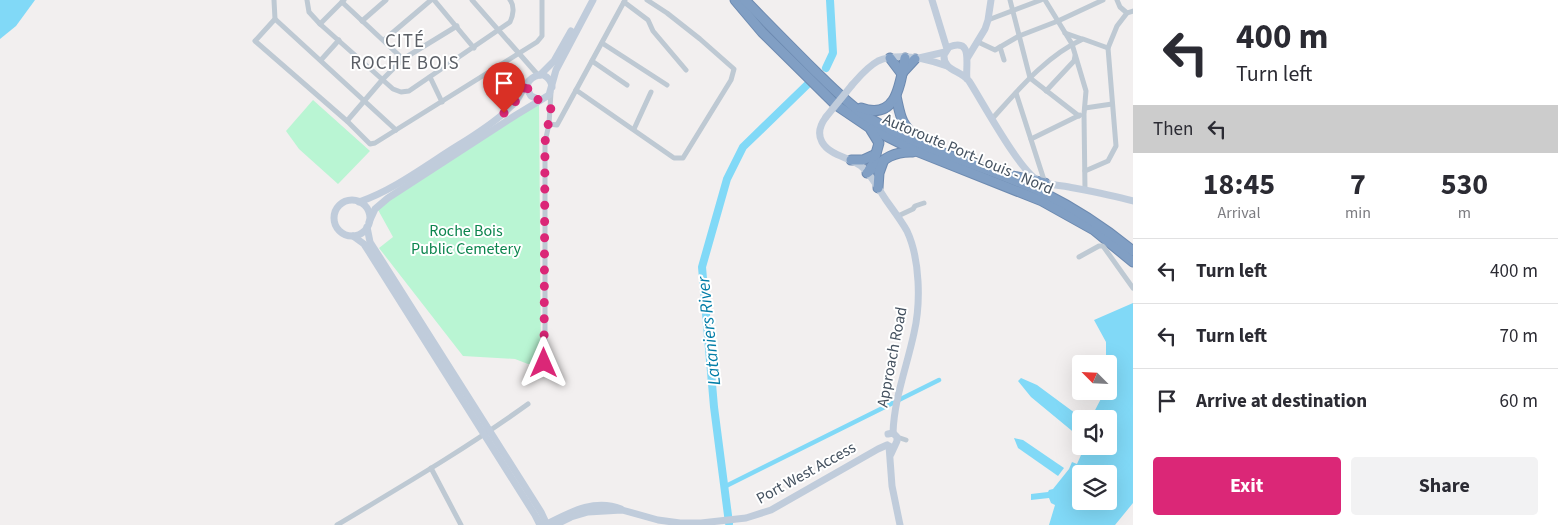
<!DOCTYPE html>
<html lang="en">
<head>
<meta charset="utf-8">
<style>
	:root { --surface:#fff; --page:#f2f2f3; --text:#2b2b33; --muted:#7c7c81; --line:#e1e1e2; --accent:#db2777 }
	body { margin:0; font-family:"Source Sans 3",sans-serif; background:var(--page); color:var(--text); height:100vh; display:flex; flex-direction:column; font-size:19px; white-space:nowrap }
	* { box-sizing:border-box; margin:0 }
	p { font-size:16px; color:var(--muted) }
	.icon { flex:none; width:28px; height:28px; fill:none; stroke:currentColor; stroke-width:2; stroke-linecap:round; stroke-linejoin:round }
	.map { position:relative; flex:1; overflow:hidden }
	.drawer { display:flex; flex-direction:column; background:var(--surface); width:425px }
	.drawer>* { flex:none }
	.guide { background:#fff; color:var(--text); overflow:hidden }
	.needle { width:32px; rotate:294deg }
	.buttons { position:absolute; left:1072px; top:355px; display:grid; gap:10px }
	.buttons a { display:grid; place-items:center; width:45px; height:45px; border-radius:5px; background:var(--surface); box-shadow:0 5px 20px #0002; font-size:25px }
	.pin { position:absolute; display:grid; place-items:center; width:42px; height:42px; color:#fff; margin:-51px -21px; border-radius:50% 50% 50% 0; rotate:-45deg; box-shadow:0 0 5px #0007 }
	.pin .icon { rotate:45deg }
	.me { position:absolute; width:55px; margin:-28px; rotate:0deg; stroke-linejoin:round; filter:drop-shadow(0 0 4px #0008) }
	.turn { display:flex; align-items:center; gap:18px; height:105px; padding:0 20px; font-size:22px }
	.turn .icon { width:65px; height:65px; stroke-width:2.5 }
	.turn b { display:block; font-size:35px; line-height:42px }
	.then { display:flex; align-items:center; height:48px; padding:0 20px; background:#0003; gap:10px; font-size:19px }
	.eta { display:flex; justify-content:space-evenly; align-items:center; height:85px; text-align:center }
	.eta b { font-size:30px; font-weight:700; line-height:35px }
	.primary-button { display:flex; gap:10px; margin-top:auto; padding:10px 20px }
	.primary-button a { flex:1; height:58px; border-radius:5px; background:var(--accent); color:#fff; font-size:20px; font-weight:700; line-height:58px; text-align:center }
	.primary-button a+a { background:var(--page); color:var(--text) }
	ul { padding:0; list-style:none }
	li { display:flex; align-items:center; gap:15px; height:65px; padding:0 20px; border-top:1px solid var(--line) }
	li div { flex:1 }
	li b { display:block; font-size:19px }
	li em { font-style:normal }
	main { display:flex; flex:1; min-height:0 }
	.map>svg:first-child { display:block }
	.green { fill:#b9f5d3 }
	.water { fill:#81d9f7; fill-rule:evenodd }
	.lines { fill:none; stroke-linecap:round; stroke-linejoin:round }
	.canal { stroke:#81d9f7; stroke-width:4.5 }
	.river { stroke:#81d9f7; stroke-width:8 }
	.highway-casing { stroke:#6d8ab0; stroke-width:11 }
	.street { stroke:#bec9d3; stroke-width:5 }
	.secondary { stroke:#c0ccdb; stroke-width:7 }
	.highway { stroke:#819fc4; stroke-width:9 }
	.secondary-bridge { stroke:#c0ccdb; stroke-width:7 }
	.route { stroke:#db2777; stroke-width:9; stroke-dasharray:0 16.2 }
	.labels { text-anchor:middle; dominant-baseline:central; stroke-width:4; stroke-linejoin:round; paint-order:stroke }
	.street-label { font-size:16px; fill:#455260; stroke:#fff }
	.park-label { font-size:16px; fill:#0c854e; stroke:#fff }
	.water-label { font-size:18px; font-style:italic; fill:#027da7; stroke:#fff }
	.quarter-label { font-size:19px; letter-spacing:1px; fill:#5b5f66; stroke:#fff }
</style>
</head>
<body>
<main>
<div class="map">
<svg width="1133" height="525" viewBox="0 0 1133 525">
	<rect width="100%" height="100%" fill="#f2efef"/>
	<g class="green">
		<polygon points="313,100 370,151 338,184 299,149 286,131"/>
		<polygon points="539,103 541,364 528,364 515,359 463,356 379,248 393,237 377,208"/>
	</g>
	<g class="water">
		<polygon points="0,0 35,0 16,26 0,39"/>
		<path d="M 1133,303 L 1133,503 L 1115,525 L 1049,525 L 1055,505 L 1051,503 L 1049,498 L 1031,500 L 1031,494 L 1048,492 L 1049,490 L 1053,489 L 1069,469 L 1072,462 L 1077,464 L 1081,455 L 1076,453 L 1081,440 L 1081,446 L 1109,446 L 1109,419 L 1093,419 L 1093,414 L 1105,391 L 1109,391 L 1109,364 L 1106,364 L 1106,342 L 1094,320 ZM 1081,474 L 1109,474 L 1109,501 L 1081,501 Z"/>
		<polygon points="1021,378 1037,385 1083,419 1081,419 1081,435 1079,433 1077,435 1031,397 1018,381"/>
		<polygon points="1014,438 1023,440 1064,468 1058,476 1018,448"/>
	</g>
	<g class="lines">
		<polyline class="canal" points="724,487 939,380"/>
		<g class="river">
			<polyline points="826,68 833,53 830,0"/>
			<polyline points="729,523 714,407 702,267 727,179 743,147 809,83"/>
		</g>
		<defs>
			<g id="highway">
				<polyline points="735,0 762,32 836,105 870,128 916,151 1042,201 1094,230 1133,262"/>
				<path d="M 745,0 C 769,25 793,49 817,73 C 834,89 850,106 869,118 C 924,151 986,166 1044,193 C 1076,209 1105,228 1133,251"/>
				<polyline points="890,58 902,74"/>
				<polyline points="903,72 915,59"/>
				<path d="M 896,96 C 901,118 900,122 917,139"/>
				<path d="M 861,108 C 897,121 900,84 905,58"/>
				<polyline points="851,160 863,160 876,154"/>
				<polyline points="869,170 873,164 879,143 871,130"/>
				<path d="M 867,173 C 883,160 892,151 913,152"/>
				<polyline points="1013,176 1045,183"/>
				<polyline points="878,188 879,173 883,162"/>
			</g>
		</defs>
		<use href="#highway" class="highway-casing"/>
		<g class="street">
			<polyline points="274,0 275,19 255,41 347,121 370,144 375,143 537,42 542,36 542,0"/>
			<path d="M 307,0 L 309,12 L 320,24 L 393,89 L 401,92 L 409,91 L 510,22 C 513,16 515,6 510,0"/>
			<polyline points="434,0 474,48"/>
			<polyline points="472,0 538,75"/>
			<polyline points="1010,0 1030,78 1079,116"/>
			<polyline points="1045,0 1072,44 1086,91 1084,114 1085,190"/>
			<polyline points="1117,0 1120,7 1127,13"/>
			<polyline points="342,2 403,59"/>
			<polyline points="624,2 648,20 653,31 686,70"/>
			<polyline points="275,19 396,130"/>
			<polyline points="988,20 1041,0"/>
			<polyline points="362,21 386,0"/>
			<polyline points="320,24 344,0"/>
			<polyline points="1065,33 1082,39"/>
			<polyline points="384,40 431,0"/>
			<polyline points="978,42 995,50 1019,36 1058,21 1103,0"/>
			<polyline points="602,43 667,85"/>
			<polyline points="1000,47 1004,60"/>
			<polyline points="321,60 339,40"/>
			<polyline points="592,61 627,85"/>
			<polyline points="430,77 442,102"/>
			<polyline points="576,90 674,158 683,158 731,80 734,69 700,39 667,13 647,0"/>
			<polyline points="1046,91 1074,61 1075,56"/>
			<polyline points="1016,93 1045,183"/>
			<polyline points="1085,108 1112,104"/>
			<path d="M 992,119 C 1019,89 1046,56 1083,39 L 1108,48"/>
			<polyline points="347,121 383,79 403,59 457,26"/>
			<polyline points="549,124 557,125 625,0"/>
			<polyline points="634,129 651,92"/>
			<polyline points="1031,139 1080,115"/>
			<polyline points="1085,171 1108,161 1116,146 1108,48 1117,26 1127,13 1133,11"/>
			<polyline points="898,216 913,209 915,206 924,203"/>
			<polyline points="1079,257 1099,246 1103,246 1133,288"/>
			<polyline points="545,363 545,142 549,124 551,92"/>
			<polyline points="897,437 906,440"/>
			<polyline points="431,468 461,525"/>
			<path d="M 337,525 C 402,486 467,448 528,404"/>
		</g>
		<g class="secondary">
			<polyline points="932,0 947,49"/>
			<polyline points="968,57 985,29 988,20 991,0"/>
			<polyline points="919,58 945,52"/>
			<polyline points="540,75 554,61 571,31"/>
			<path d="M 967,79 C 965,66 974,37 949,47 L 944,55 C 943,71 961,70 969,81 C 982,101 1020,172 1039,181 C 1048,185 1059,185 1069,187 C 1090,191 1112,195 1133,201"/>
			<polyline points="528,83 527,89 531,96 540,100"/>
			<path d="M 852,85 C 860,76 867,67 878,61 C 898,52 927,59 947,66"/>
			<path d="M 826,117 C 820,125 817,133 822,142 C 830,156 849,157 861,166 C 871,174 878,188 886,200 C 893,210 901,220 907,231 C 920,259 921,303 914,333 C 907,366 894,399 893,433"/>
			<circle cx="352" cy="218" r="18"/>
			<path d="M 359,202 C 388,192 414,174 440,157 C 461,143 485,130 504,113 C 507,110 511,106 515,103 C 521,95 526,79 536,76 C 544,72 551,79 552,87"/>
			<polyline points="369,222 375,209 388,198 516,115 549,95 556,70 593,0"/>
			<polyline points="367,227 370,242 541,512 547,525"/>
			<polyline points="353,236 364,244 371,255 535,515 540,525"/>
			<polyline points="888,434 893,433 897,437 897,441 891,454"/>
			<polyline points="889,446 892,486 900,525"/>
			<path d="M 545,525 C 569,513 594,498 621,509"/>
			<polyline points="555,525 571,517 588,512 622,510 658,520 680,523 701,523 746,518 771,510 878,449 887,445"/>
		</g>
		<use href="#highway" class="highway"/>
		<polyline class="secondary-bridge" points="826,117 852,85"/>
	</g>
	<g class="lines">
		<path class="route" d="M 504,113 L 515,102 L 529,81 C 525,92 531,100 542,100 L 551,109 L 545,142 L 544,363"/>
	</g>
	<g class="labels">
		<g class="street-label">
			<text transform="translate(968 154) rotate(23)">Autoroute Port-Louis - Nord</text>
			<text transform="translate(892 357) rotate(-79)">Approach Road</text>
			<text transform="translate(806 473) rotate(-29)">Port West Access</text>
		</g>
		<g class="park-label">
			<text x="466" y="231">Roche Bois<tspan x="466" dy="18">Public Cemetery</tspan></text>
		</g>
		<g class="water-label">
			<text transform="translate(709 331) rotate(-96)">Lataniers River</text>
		</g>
		<g class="quarter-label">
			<text x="405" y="41">CITÉ<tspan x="405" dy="22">ROCHE BOIS</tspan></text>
		</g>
	</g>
</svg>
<div class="buttons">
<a><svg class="needle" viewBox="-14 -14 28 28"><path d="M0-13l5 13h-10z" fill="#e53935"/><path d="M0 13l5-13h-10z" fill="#7c7c81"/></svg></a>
<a><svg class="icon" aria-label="sound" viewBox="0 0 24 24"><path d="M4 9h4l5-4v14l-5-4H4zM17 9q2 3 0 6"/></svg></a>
<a><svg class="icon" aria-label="layers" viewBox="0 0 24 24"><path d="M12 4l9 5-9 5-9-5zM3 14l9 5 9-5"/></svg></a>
</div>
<div class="pin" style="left:504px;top:113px;background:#d93025"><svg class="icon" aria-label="arrive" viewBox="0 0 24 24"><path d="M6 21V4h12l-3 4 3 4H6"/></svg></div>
<svg class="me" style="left:544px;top:363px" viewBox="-20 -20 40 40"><path d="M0-17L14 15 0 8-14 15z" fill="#db2777" stroke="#fff" stroke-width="4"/></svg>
</div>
<section class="drawer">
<div class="guide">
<div class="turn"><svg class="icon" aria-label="left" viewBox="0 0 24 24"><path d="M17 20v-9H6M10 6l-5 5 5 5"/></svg><div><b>400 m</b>Turn left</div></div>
<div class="then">Then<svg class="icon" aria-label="left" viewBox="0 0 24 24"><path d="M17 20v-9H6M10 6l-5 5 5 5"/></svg></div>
</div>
<div class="eta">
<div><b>18:45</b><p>Arrival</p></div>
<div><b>7</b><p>min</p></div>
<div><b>530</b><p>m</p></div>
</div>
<ul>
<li><svg class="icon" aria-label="left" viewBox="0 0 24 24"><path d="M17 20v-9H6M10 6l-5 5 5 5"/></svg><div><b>Turn left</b></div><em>400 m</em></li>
<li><svg class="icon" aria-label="left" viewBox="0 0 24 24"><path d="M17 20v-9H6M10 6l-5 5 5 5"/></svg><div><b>Turn left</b></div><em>70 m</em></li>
<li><svg class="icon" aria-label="arrive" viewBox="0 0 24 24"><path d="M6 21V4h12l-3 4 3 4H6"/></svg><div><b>Arrive at destination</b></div><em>60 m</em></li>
</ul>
<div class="primary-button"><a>Exit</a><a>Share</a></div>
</section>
</main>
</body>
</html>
